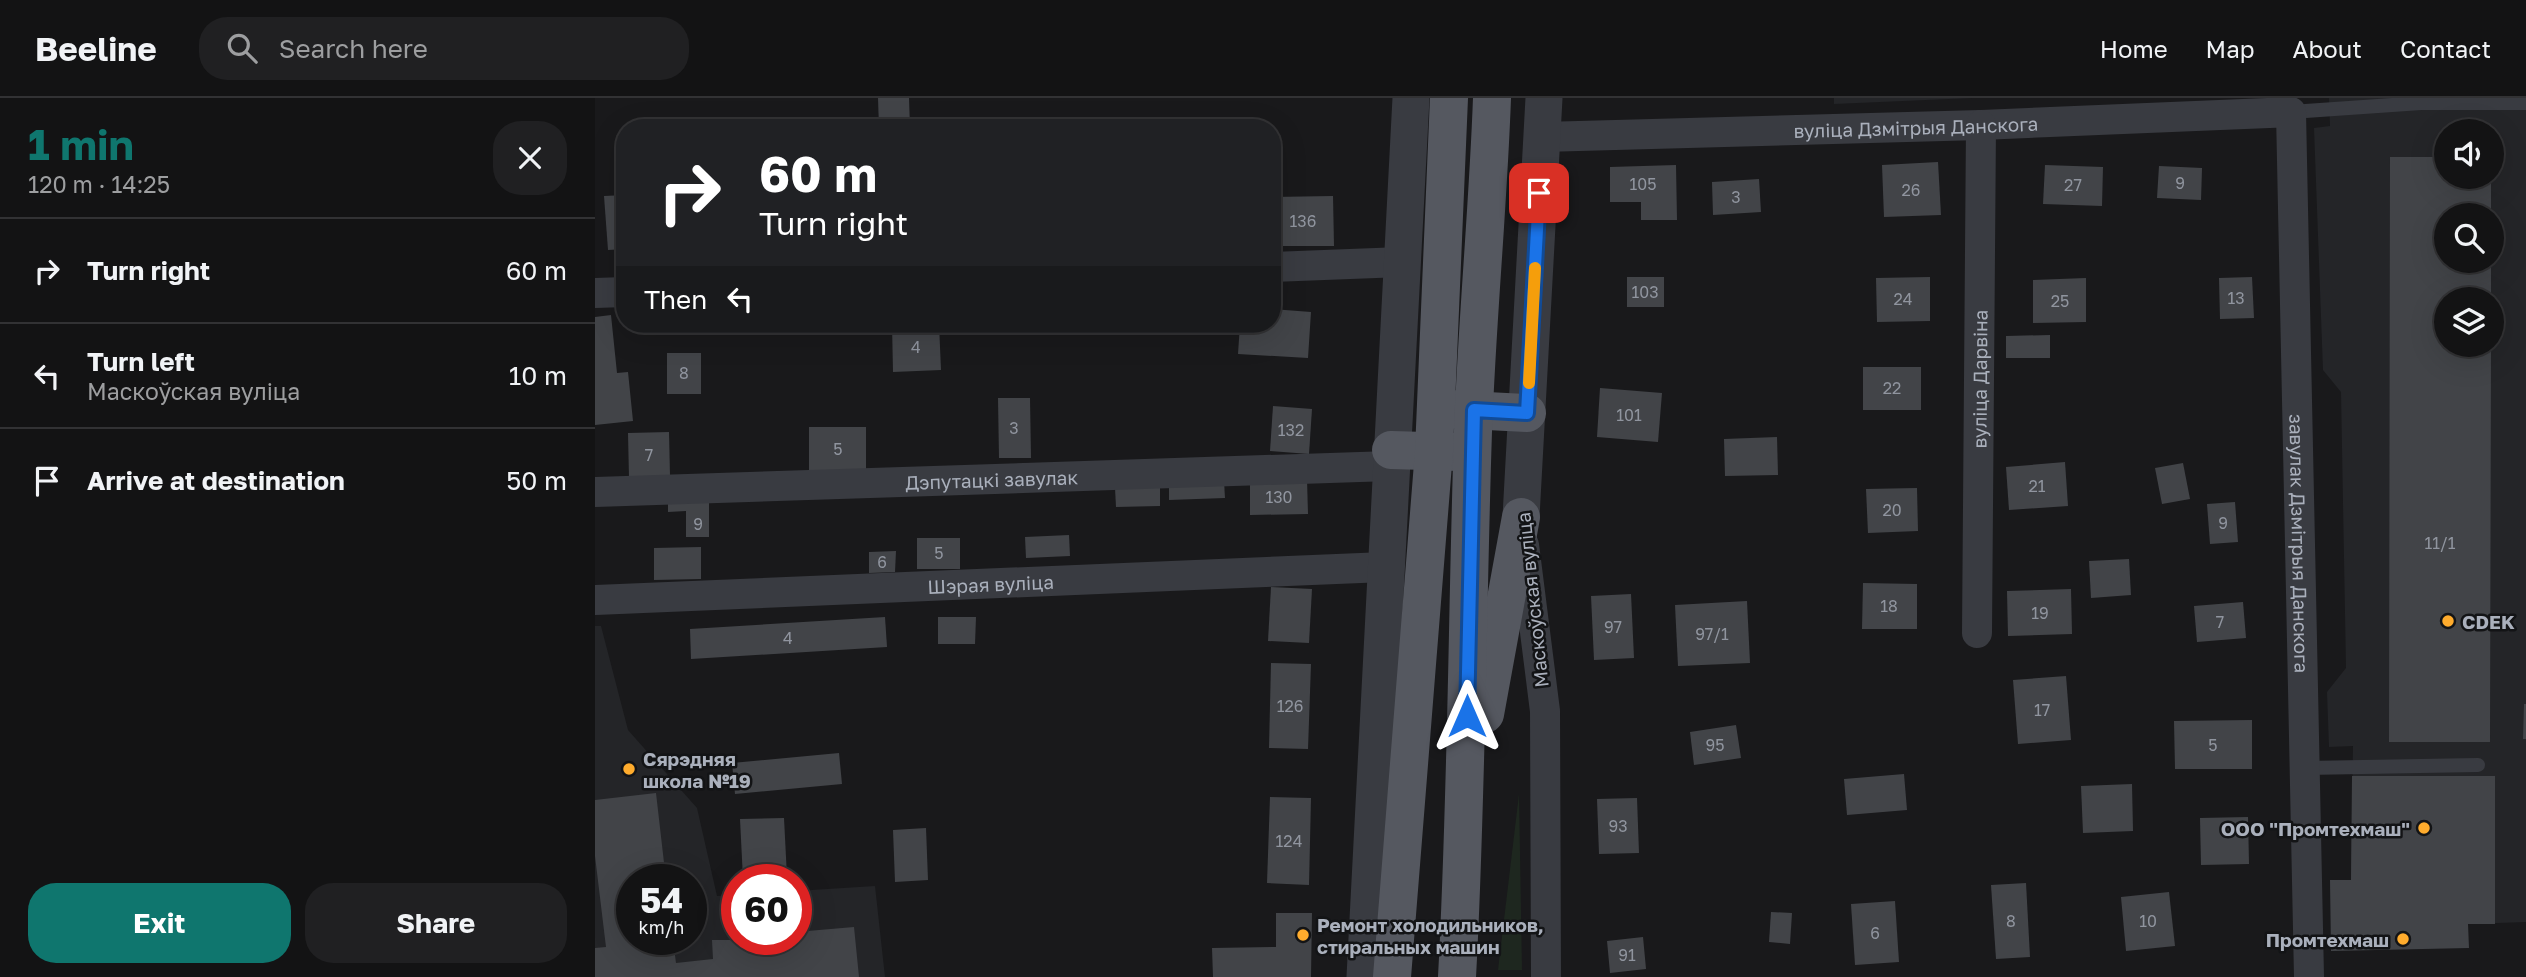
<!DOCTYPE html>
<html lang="en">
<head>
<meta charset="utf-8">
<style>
	:root { --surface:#131314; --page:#202022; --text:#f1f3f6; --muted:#9d9ea0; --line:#323234; --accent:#0f766e }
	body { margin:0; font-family:"Golos Text",sans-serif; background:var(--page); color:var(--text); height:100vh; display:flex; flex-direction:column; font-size:26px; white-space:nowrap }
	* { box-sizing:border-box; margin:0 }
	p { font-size:23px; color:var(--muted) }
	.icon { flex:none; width:38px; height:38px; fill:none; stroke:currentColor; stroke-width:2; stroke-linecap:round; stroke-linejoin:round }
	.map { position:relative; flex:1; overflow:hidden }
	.side { display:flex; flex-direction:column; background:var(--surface); width:595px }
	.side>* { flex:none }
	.banner { position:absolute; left:21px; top:21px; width:665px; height:214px; border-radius:28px; box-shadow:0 7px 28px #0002,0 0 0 2px var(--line); background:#202124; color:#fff; overflow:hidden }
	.fabs { position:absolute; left:1839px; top:21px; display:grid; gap:14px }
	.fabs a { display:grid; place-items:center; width:70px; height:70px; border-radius:50%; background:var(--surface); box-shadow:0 7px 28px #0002,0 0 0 2px var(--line); font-size:35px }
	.speed { position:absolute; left:21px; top:766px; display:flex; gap:14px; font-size:35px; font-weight:700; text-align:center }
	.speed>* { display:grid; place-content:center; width:91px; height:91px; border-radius:50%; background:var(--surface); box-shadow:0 7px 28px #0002,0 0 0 2px var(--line); line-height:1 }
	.speed small { font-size:18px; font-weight:400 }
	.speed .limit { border:10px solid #d22; background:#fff; color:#111 }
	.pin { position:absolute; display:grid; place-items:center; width:60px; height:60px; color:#fff; margin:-30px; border-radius:14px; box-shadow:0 4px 10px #0006 }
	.me { position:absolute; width:77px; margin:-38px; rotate:0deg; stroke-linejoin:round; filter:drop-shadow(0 0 5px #0008) }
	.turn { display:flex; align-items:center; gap:24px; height:147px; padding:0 28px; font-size:32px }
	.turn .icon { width:91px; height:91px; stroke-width:2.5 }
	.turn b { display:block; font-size:49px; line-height:60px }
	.then { display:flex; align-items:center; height:66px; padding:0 28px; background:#0003; gap:14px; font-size:26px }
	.round { display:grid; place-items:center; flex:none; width:74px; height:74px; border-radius:28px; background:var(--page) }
	.summary { display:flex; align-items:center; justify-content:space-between; height:119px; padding:0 28px }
	h1 { font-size:42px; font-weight:700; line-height:52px; color:var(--accent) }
	.cta { display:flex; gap:14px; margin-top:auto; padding:14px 28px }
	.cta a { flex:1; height:80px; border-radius:28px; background:var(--accent); color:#fff; font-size:28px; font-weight:700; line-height:80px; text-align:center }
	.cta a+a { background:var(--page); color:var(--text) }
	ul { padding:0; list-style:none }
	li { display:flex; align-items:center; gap:21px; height:105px; padding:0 28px; border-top:2px solid var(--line) }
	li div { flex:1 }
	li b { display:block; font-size:26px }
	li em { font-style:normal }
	header { display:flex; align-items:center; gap:42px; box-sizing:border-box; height:98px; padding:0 35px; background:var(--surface); border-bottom:2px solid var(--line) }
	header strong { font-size:33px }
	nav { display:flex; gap:38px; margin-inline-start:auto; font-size:24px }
	.search { width:490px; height:63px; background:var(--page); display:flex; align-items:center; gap:18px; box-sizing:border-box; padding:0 24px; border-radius:28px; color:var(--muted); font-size:26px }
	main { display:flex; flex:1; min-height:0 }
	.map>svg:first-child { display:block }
	.built { fill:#242528; fill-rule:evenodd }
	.green { fill:#1e271f }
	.building { fill:#424448 }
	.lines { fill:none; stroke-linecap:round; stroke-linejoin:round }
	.service { stroke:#393b41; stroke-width:14 }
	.minor { stroke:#393b41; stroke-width:30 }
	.tertiary { stroke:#393b41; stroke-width:37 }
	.primary { stroke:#555860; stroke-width:38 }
	.route-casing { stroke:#114b97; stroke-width:18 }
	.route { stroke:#1a73e8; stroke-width:12 }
	.slow { stroke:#f59e0b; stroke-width:12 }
	.poi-dot { fill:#ffac2d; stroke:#131416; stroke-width:2.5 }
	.labels { text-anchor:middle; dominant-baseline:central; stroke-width:5; stroke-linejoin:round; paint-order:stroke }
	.number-label { font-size:16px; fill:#90959f }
	.street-label { font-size:19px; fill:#aab0bc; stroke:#131416 }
	.poi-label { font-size:19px; font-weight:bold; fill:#aab0bc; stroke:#131416; text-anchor:start }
</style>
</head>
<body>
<header>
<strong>Beeline</strong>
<div class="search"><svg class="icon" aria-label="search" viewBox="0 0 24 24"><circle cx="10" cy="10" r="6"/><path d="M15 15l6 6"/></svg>Search here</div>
<nav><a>Home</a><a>Map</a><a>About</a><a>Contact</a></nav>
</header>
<main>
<section class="side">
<div class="summary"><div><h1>1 min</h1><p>120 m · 14:25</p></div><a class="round"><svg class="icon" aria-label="close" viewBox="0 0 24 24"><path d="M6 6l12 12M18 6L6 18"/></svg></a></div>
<ul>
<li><svg class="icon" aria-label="right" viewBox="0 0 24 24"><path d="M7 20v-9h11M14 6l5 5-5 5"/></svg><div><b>Turn right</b></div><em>60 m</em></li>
<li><svg class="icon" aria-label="left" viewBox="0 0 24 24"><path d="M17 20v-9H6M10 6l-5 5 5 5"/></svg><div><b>Turn left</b><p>Маскоўская вуліца</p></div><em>10 m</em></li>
<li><svg class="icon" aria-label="arrive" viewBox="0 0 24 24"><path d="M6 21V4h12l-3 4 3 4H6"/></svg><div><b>Arrive at destination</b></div><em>50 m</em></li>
</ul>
<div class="cta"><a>Exit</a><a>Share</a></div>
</section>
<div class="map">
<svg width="1931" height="879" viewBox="0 0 1931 879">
	<rect width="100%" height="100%" fill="#19191b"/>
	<g class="built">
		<polygon points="1239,0 1377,0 1239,6"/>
		<path d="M 1734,0 L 1931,0 L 1931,824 L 1873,826 L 1873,814 L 1756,782 L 1758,648 L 1734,649 L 1732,594 L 1751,570 L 1746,294 L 1728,272 L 1719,30 L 1735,28 ZM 1852,33 L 1897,33 L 1897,79 L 1852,79 ZM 1852,117 L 1897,117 L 1897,163 L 1852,163 ZM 1852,201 L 1897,201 L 1897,247 L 1852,247 Z"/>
		<path d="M 0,528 L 6,528 L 33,632 L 102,710 L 122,798 L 142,797 L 142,842 L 201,842 L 201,793 L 280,788 L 290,879 L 0,879 ZM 37,782 L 96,782 L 96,842 L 37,842 Z"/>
	</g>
	<polygon class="green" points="924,696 927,872 903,872"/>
	<g class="building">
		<polygon points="283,0 314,0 315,30 284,30"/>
		<polygon points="485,25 485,30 430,30 430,27"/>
		<polygon points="1795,59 1852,59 1852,79 1896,79 1896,117 1852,117 1852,163 1896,163 1896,201 1852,201 1852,247 1896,247 1895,644 1794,644"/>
		<polygon points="1343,64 1346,117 1289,119 1287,67"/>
		<polygon points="1081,67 1082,122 1046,122 1046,104 1015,104 1015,69"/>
		<polygon points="1450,67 1508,69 1507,108 1448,106"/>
		<polygon points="1564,68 1607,70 1606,102 1562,100"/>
		<polygon points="1164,81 1166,114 1118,117 1117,84"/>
		<polygon points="30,97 30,151 13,152 9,98"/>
		<polygon points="738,98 739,148 677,148 677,99"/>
		<rect x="1032" y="179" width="37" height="30"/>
		<polygon points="1335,179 1335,223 1282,224 1281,180"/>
		<polygon points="1657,179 1659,220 1625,221 1624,180"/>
		<polygon points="1491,180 1491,224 1438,225 1438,182"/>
		<polygon points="677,211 716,214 713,260 643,256 645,226 677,226"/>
		<polygon points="16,217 22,275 33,274 38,323 0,327 0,219"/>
		<polygon points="297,226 344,226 346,272 298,274"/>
		<polygon points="1455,237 1455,260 1411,260 1411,238"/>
		<rect x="72" y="255" width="34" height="41"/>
		<rect x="1268" y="269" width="58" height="43"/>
		<polygon points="1005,290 1067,295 1063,344 1002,339"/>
		<polygon points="403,300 435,300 436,360 404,360"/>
		<polygon points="678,308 717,311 714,356 675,353"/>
		<rect x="214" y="329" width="57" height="44"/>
		<polygon points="74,334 75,378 34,380 33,335"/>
		<polygon points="1182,339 1183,377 1130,378 1129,341"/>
		<polygon points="1470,364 1473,408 1414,412 1411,369"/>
		<polygon points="1588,365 1595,401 1567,406 1560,370"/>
		<polygon points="655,381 712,381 713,416 655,417"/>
		<polygon points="629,383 630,400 574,402 574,386"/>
		<polygon points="565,389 565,408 521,409 520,390"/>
		<polygon points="1322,390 1323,433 1273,435 1271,391"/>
		<polygon points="114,400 114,439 91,439 91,413 73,414 73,401"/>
		<polygon points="1640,404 1643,444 1615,446 1612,406"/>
		<polygon points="474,437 475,458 431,460 430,439"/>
		<rect x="322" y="440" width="43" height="31"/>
		<polygon points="106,449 106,481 59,482 59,450"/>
		<polygon points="301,453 300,474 274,475 274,454"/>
		<polygon points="1534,461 1536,497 1496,500 1494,463"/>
		<polygon points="1268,485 1322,486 1322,531 1267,531"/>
		<polygon points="676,489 717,491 714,545 673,543"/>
		<polygon points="1476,491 1477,536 1413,538 1412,493"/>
		<polygon points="1036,496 1039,560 999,562 996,498"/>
		<polygon points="1152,503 1155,565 1083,568 1080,507"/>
		<polygon points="1648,504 1651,540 1602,544 1599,508"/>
		<polygon points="290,519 292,549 96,561 95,531"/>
		<polygon points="343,519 381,519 380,546 343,546"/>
		<polygon points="676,565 716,566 713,651 674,650"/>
		<polygon points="1471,578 1476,642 1423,646 1418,582"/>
		<polygon points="1929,606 1931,606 1931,641 1928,641"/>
		<polygon points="1657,622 1657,671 1580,671 1579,623"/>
		<polygon points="1141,627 1146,660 1099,667 1095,634"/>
		<polygon points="244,655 247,686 140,696 137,665"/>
		<polygon points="1309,676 1312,712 1252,717 1249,681"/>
		<polygon points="1757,678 1900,678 1900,826 1873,826 1874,850 1736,853 1735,782 1756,782"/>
		<polygon points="1537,686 1538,733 1488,735 1486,688"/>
		<polygon points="61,695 71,782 37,782 37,842 78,842 81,865 118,861 117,842 201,842 201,834 259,829 264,879 0,879 0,850 11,849 0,758 0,702"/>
		<polygon points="675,699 716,700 714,787 672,785"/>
		<polygon points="1042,700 1044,755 1004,756 1002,701"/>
		<polygon points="1653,719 1654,766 1606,767 1605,720"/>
		<polygon points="189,720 192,779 148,781 145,721"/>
		<polygon points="331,730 333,782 300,784 298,732"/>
		<polygon points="1431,785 1435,859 1401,861 1396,787"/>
		<polygon points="1574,794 1580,848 1531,853 1526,799"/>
		<polygon points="1300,803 1304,864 1260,867 1256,806"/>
		<polygon points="1176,814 1197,815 1195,846 1174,844"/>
		<polygon points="681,815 717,815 716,879 618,879 617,850 681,849"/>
		<polygon points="1048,839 1051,871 1015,875 1012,843"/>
	</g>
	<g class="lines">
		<g class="service">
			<polyline points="1696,14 1826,5 1931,5"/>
			<polyline points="1710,670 1883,667"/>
		</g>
		<g class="minor">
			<path id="s1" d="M 947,39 L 1386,27 L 1696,14 L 1714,879"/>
			<polyline points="677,169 807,164"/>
			<polyline points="0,195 30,194"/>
			<path id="s2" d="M 0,394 L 795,368"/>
			<polyline points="929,447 950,613 951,879"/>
			<path id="s3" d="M 0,502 L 790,469"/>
			<path id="s4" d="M 1382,535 L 1386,27"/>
		</g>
		<g class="tertiary">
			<polyline points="926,419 949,0"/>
			<polyline points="770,879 816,0"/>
		</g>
		<g class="primary">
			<polyline points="853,311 932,315"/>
			<polyline points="796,352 865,354"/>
			<polyline points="890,616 926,419"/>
			<polyline points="797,879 839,353 854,0"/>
			<path d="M 862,879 C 872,697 872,515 878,333 C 882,222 893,111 897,0"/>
		</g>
	</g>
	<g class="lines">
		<defs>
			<polyline id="route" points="872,618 879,312 932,315 944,95"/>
		</defs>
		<use href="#route" class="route-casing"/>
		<use href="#route" class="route"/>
		<polyline class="slow" points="934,285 940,170"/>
	</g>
	<g class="poi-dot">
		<circle cx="1853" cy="523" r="7"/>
		<circle cx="34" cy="671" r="7"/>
		<circle cx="1829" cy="730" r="7"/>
		<circle cx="708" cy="837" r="7"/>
		<circle cx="1808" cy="841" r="7"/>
	</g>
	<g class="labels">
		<g class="number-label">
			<text x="1585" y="85">9</text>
			<text x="1048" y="86">105</text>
			<text x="1478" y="87">27</text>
			<text x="1316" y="92">26</text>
			<text x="1141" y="99">3</text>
			<text x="708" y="123">136</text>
			<text x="1050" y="194">103</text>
			<text x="1641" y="200">13</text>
			<text x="1308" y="201">24</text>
			<text x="1465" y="203">25</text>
			<text x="321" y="249">4</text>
			<text x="89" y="275">8</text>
			<text x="1297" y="290">22</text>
			<text x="1034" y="317">101</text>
			<text x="419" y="330">3</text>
			<text x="696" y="332">132</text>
			<text x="243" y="351">5</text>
			<text x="54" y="357">7</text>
			<text x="1442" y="388">21</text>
			<text x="684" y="399">130</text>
			<text x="1297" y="412">20</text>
			<text x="1628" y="425">9</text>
			<text x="103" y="426">9</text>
			<text x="1845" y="445">11/1</text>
			<text x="344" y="455">5</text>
			<text x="287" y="464">6</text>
			<text x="1294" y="508">18</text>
			<text x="1445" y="515">19</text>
			<text x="1625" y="524">7</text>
			<text x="1018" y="529">97</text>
			<text x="1117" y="536">97/1</text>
			<text x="193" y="540">4</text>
			<text x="695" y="608">126</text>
			<text x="1447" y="612">17</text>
			<text x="1120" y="647">95</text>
			<text x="1618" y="647">5</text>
			<text x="1023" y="728">93</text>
			<text x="694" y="743">124</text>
			<text x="1416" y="823">8</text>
			<text x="1553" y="823">10</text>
			<text x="1280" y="835">6</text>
			<text x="1032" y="857">91</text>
		</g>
		<g class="street-label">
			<text stroke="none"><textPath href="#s1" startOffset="374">вуліца Дзмітрыя Данскога</textPath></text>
			<text stroke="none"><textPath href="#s4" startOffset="254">вуліца Дарвіна</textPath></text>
			<text stroke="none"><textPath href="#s2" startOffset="397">Дэпутацкі завулак</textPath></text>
			<text stroke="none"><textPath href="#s1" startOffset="1181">завулак Дзмітрыя Данскога</textPath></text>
			<text stroke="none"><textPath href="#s3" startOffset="396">Шэрая вуліца</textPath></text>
			<text transform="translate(937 502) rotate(-96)">Маскоўская вуліца</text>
		</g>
		<g class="poi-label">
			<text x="1867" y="523">CDEK</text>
			<text x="48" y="660">Сярэдняя<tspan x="48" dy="22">школа №19</tspan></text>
			<text x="1815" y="730" text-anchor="end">ООО "Промтехмаш"</text>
			<text x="722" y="826">Ремонт холодильников,<tspan x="722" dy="22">стиральных машин</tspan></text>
			<text x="1794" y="841" text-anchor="end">Промтехмаш</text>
		</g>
	</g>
</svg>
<div class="fabs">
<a><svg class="icon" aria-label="sound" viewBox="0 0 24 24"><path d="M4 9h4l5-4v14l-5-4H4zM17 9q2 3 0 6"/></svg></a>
<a><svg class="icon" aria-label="search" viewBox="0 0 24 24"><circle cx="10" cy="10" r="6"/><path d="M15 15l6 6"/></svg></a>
<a><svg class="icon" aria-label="layers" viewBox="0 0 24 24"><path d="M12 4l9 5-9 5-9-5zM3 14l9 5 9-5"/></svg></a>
</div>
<div class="speed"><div>54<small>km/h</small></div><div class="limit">60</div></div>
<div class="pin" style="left:944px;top:95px;background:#d93025"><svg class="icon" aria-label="arrive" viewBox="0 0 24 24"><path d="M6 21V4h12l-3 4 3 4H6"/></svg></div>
<svg class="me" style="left:872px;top:618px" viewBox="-20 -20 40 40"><path d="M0-17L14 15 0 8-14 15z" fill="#1a73e8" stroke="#fff" stroke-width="4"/></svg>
<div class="banner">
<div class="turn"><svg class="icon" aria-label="right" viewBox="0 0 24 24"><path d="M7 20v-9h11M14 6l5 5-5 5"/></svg><div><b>60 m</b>Turn right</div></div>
<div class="then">Then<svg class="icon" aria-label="left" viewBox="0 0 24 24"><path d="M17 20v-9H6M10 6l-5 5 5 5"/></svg></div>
</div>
</div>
</main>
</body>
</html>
